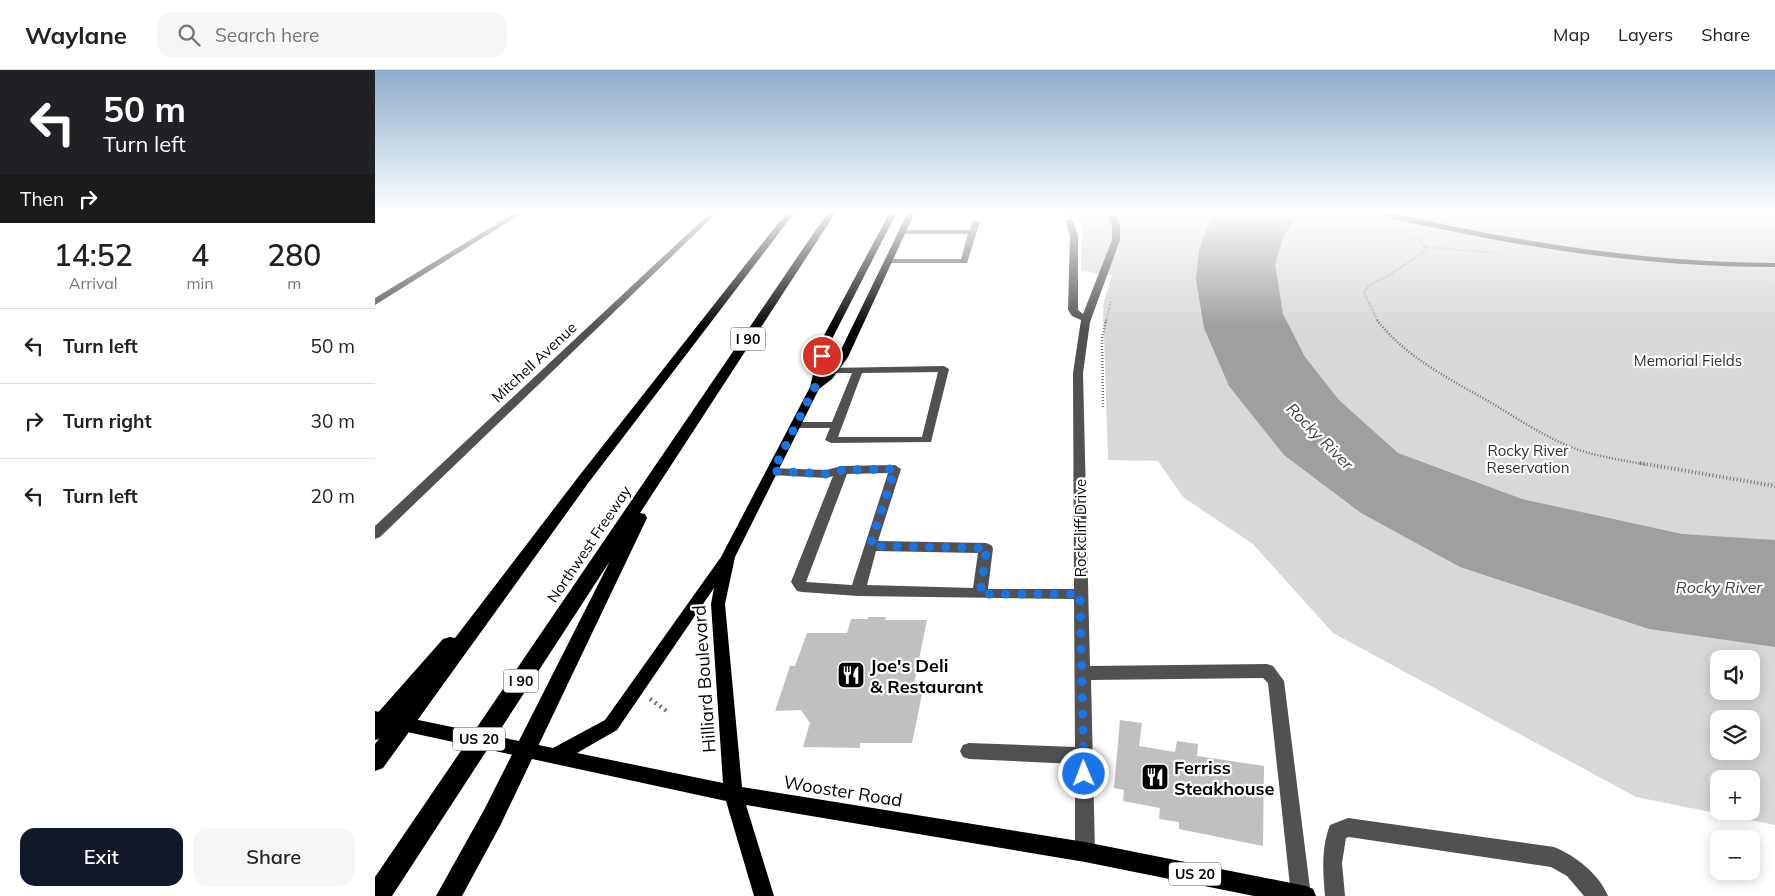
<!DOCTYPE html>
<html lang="en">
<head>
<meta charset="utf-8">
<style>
	:root { --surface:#fff; --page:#f6f6f6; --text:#202124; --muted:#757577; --line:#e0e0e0; --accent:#111827 }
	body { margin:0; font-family:Mulish,sans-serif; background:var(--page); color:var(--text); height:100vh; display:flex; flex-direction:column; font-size:19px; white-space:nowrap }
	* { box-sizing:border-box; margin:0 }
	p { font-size:16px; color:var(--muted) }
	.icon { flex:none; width:28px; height:28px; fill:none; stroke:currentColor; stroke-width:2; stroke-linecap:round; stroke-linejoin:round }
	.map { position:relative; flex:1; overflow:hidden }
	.drawer { display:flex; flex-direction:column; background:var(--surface); width:375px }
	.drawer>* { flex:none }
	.banner { background:#202124; color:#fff; overflow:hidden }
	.fabs { position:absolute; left:1335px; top:580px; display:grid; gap:10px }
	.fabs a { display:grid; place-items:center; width:50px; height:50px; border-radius:10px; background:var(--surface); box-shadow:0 2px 12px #0003; font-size:25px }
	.pin { position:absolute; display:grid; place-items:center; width:42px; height:42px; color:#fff; margin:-21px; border:2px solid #fff; border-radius:50%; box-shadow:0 1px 5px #0007 }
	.me { position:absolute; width:55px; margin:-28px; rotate:359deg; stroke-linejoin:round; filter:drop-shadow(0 0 4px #0008) }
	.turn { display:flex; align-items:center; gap:18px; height:105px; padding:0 20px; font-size:22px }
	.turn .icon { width:65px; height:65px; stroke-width:2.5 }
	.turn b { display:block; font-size:35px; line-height:42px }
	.then { display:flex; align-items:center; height:48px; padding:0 20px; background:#0003; gap:10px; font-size:19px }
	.eta { display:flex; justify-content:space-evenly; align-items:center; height:85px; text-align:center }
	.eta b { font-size:30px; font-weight:600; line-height:35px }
	.primary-button { display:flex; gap:10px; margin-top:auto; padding:10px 20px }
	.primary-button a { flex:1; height:58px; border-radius:15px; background:var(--accent); color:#fff; font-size:20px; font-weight:600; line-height:58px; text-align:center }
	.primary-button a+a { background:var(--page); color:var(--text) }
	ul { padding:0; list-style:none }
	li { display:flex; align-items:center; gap:15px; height:75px; padding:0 20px; border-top:1px solid var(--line) }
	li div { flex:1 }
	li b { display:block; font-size:19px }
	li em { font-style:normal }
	header { display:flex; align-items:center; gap:30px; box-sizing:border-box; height:70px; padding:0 25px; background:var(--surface); border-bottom:1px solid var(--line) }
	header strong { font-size:24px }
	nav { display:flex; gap:28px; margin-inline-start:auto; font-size:18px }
	.search { width:350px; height:45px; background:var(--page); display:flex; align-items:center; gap:12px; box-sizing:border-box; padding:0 18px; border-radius:15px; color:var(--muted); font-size:19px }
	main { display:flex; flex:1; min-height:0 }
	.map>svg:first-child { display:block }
	.green { fill:#d8d8d8; fill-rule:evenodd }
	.water { fill:#9f9f9f }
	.building { fill:#c0c0c0 }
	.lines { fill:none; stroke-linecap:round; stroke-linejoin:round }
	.path-far3 { stroke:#737373; stroke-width:2; stroke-dasharray:0.5 2; stroke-linecap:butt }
	.path-far2 { stroke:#737373; stroke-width:2.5; stroke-dasharray:1 2; stroke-linecap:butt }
	.path-far1 { stroke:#737373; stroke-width:4; stroke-dasharray:1 2.5; stroke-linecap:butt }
	.path { stroke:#737373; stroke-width:4.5; stroke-dasharray:2 4; stroke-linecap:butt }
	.minor { fill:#515151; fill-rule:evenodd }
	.major { fill:#000; fill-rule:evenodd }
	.highway { fill:#000; fill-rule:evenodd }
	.route { stroke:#1a73e8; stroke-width:9; stroke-dasharray:0 16.2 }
	.labels { text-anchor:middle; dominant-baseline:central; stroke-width:4.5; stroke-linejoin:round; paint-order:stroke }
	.shield { fill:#fff; stroke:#4c4c4c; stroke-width:1 }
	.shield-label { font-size:14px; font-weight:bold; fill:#000 }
	.park-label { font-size:15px; fill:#2f2f2f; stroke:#fff }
	.street-label { font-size:15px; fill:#000; stroke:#fff }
	.water-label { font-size:16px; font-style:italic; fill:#404040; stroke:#fff }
	.near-poi-label { font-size:18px; font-weight:bold; fill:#000; stroke:#fff; text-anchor:start }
	.near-street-label { font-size:18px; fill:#000; stroke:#fff }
</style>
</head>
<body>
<header>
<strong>Waylane</strong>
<div class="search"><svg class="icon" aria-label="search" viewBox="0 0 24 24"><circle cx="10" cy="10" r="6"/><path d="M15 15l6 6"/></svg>Search here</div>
<nav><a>Map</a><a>Layers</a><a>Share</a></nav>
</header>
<main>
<section class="drawer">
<div class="banner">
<div class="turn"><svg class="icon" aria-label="left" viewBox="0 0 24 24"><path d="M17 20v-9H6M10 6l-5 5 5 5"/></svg><div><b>50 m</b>Turn left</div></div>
<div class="then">Then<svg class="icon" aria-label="right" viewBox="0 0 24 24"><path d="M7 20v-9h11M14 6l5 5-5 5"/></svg></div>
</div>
<div class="eta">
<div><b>14:52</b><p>Arrival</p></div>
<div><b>4</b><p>min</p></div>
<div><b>280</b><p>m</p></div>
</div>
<ul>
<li><svg class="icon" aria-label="left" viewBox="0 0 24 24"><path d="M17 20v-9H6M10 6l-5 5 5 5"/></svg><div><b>Turn left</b></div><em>50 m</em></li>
<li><svg class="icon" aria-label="right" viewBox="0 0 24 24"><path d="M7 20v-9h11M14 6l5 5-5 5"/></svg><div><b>Turn right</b></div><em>30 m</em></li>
<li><svg class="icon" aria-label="left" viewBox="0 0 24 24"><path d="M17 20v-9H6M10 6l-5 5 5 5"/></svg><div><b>Turn left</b></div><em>20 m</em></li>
</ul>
<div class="primary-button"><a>Exit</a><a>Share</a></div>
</section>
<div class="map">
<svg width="1400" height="826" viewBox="0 0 1400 826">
	<rect width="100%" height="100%" fill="#fff"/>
	<path class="green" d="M 686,142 L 1400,142 L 1400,755 L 1261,727 L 958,563 L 878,474 L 808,427 L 783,391 L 733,390 L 728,235 L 737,205 L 706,201 L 707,155 L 692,143 ZM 1344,589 L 1376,589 L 1376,621 L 1344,621 ZM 1344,649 L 1376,649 L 1376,681 L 1344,681 ZM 1344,709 L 1376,709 L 1376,741 L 1344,741 Z"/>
	<polygon class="water" points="839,142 925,142 909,165 900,194 908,244 930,287 964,330 1023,383 1147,429 1307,464 1400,470 1400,577 1274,559 1085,497 986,443 909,385 854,316 829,258 821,210 824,180"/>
	<g class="building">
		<polygon points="493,547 511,547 510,550 552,550 539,614 549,614 537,673 485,673 485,678 428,677 435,653 426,640 400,641 415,596 420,596 432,563 472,563 476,549 493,549"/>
		<polygon points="745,650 767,653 764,676 800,682 802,671 823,674 822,686 889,696 888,776 804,759 804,752 784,749 785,738 748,731 749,720 739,718"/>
	</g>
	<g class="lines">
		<g class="path-far3">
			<polyline points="1050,177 1124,183"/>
			<polyline points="731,252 736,231"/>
			<polyline points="1003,252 989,222 993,216 1013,206 1050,181 1050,177 1037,164"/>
		</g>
		<g class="path-far2">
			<path d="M 1002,250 C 1032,289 1079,311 1120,335 C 1146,351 1172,368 1201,379 C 1224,387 1248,390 1272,395"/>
			<polyline points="728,337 727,268 731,250"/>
		</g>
		<polyline class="path-far1" points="1265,393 1400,416"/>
		<polyline class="path" points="275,629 293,642"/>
		<g class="minor">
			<polygon points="141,142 149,142 0,235 0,228"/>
			<polygon points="336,142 343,142 5,467 0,469 0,456"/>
			<path d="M 732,142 L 739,142 L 745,155 L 745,170 L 715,252 L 708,303 L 715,596 L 892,594 L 898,596 L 909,611 L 936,826 L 916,825 L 893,613 L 888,608 L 716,610 L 720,782 L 717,789 L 710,792 L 703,789 L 700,782 L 700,694 L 594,689 L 588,687 L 585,681 L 588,675 L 594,673 L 700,677 L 699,529 L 483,526 L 427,522 L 422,521 L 416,512 L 458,406 L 451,408 L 398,405 L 394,404 L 392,401 L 394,398 L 451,400 L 467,396 L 520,395 L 526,399 L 503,471 L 611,473 L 616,475 L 618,478 L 613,519 L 699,519 L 698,303 L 706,250 L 697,246 L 693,240 L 695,165 L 690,151 L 697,149 L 703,165 L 703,240 L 708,244 L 737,170 L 737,155 ZM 513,403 L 477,515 L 431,512 L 472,404 ZM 501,481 L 603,483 L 598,518 L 492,515 Z"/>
			<path d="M 1001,142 L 1013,142 C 1141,172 1268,192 1400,193 L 1400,197 C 1288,197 1180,183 1071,160 C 1054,156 1013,150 1001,142 Z"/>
			<polygon points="598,150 605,152 592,193 514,193 510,191 514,189 586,189 593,164 527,164 523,162 527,160 595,160"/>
			<path d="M 569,296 L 574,299 L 556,372 L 456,373 L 450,370 L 455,358 L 421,358 L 415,355 L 421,352 L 457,352 L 477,303 L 458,303 L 453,300 L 454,298 ZM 563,302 L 547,367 L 463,367 L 487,303 Z"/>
			<path d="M 973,748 L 1179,777 C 1201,786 1224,804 1233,826 L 1209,826 L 1192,806 L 1176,797 L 974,767 L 971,768 L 967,793 L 970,826 L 950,826 C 948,802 946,778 955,755 Z"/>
		</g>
		<path class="major" d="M 515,142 L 522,142 L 456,271 L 448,306 L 463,286 L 533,142 L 540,142 L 473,287 L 457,309 L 444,319 L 360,487 L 350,534 L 367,717 L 710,772 L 931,816 L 938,819 L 941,826 L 879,826 L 710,792 L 371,735 L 399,826 L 379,826 L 351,731 L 0,655 L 0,641 L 178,678 L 230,650 L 346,487 L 435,317 L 446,271 ZM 339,518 L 336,534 L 348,713 L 202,683 L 242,660 Z"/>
		<g class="highway">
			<polygon points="412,142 420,142 214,412 8,698 0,701 0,674 4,669 0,670 0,646 68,569 75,567 80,568 204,406"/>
			<polygon points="453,142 461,142 265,443 270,444 272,448 125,756 87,826 61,826 109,740 235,491 17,826 0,826 0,807"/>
		</g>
	</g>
	<linearGradient id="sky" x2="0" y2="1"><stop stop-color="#8baccb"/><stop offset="0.55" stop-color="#fff"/><stop offset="1" stop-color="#fff" stop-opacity="0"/></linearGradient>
	<rect width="1400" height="258" fill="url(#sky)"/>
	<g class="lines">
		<polyline class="route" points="447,286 440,317 398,401 451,404 467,400 520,399 495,476 612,478 605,524 705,524 709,704"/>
	</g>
	<defs>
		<symbol id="restaurant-square" viewBox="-11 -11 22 22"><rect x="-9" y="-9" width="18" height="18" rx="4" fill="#000" stroke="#fff"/><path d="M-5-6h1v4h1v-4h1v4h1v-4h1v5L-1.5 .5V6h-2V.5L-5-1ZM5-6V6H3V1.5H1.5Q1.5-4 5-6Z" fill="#fff"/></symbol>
	</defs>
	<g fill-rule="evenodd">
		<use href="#restaurant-square" x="460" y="589" width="32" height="32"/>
		<use href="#restaurant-square" x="764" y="691" width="32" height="32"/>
	</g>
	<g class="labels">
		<g class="shield">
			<rect x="355.5" y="257.5" width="35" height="23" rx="4"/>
			<rect x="128.5" y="599.5" width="35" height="23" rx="4"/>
			<rect x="78" y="657.5" width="52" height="23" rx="4"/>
			<rect x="794" y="792.5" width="52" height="23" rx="4"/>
		</g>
		<g class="shield-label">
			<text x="373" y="269">I 90</text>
			<text x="146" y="611">I 90</text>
			<text x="104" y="669">US 20</text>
			<text x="820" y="804">US 20</text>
		</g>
		<g class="park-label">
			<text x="1313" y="290">Memorial Fields</text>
			<text x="1153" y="380">Rocky River<tspan x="1153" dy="17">Reservation</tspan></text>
		</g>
		<g class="street-label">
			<text transform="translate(159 292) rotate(-43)">Mitchell Avenue</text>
			<text transform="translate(705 458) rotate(-90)">Rockcliff Drive</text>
			<text transform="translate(214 474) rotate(-56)">Northwest Freeway</text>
		</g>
		<g class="water-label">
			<text transform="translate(945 366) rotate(45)">Rocky River</text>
			<text x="1344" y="517">Rocky River</text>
		</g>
		<g class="near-poi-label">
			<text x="495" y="595">Joe's Deli<tspan x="495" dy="21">&amp; Restaurant</tspan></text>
			<text x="799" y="697">Ferriss<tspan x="799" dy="21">Steakhouse</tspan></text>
		</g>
		<g class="near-street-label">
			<text transform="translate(329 609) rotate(-94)">Hilliard Boulevard</text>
			<text transform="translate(468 721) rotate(9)">Wooster Road</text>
		</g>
	</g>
</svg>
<div class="fabs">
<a><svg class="icon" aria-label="sound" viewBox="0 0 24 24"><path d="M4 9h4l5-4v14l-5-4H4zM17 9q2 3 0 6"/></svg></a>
<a><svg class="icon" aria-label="layers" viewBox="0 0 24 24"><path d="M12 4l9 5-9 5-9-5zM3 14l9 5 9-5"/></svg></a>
<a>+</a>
<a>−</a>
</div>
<div class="pin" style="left:447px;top:286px;background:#d93025"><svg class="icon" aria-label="arrive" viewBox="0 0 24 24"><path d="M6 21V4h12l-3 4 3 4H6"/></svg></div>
<svg class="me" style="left:709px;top:704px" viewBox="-20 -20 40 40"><circle r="17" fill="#1a73e8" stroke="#fff" stroke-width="3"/><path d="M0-11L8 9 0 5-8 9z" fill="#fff"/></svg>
</div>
</main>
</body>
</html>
